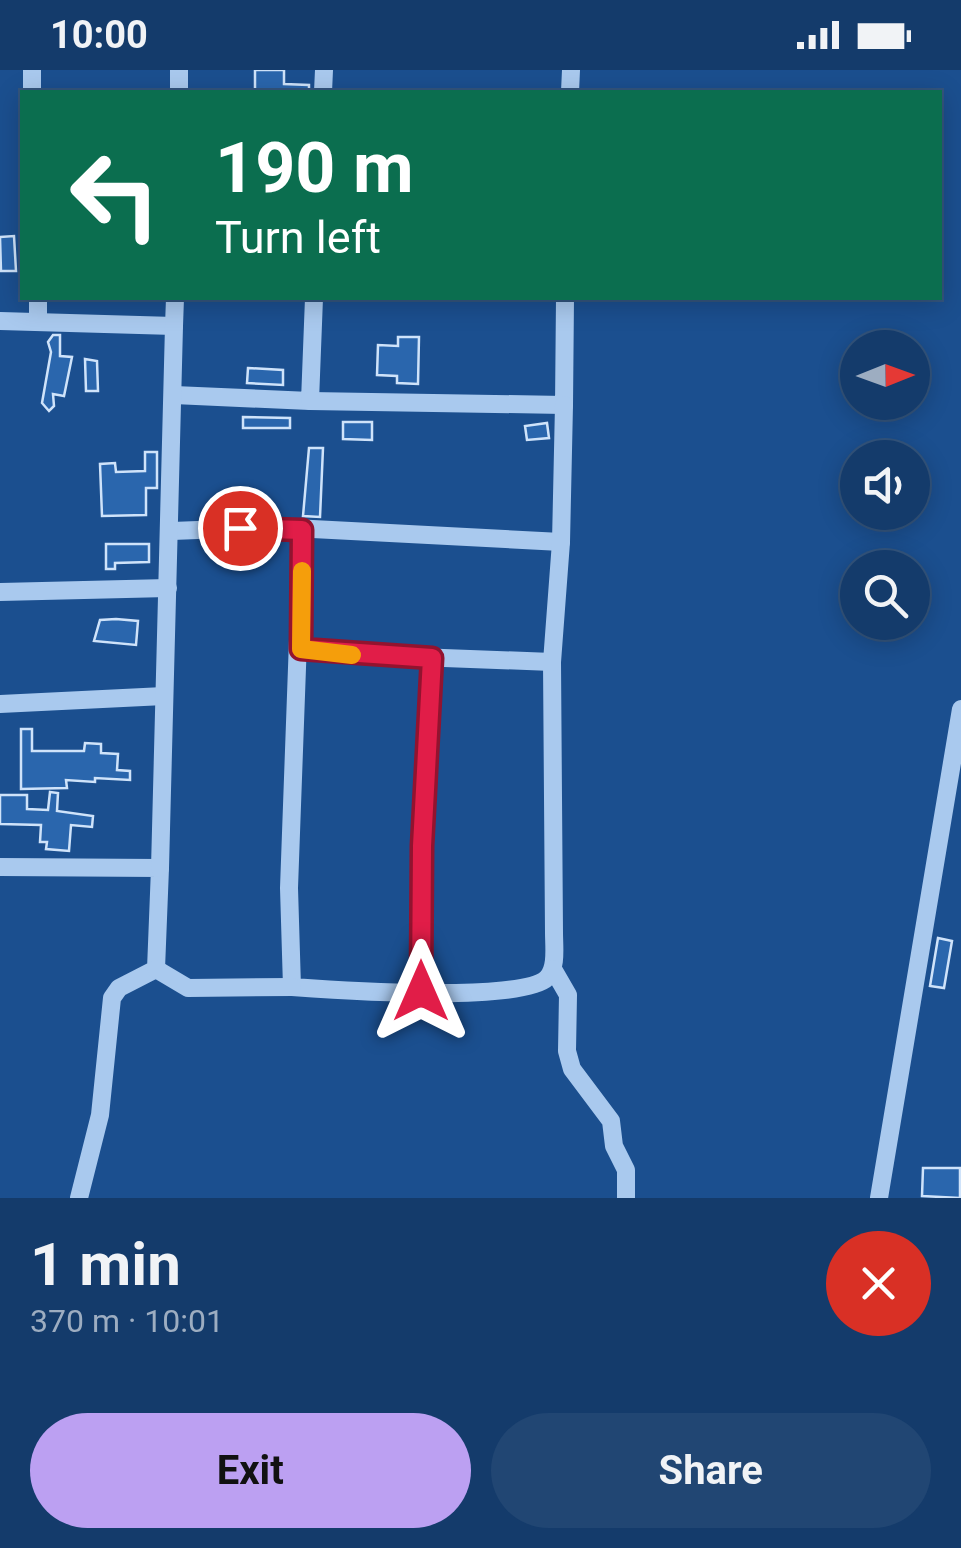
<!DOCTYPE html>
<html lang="en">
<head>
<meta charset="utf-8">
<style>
	:root { --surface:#143b6b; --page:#214673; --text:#f1f3f6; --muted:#9dadc1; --line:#33557e; --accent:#bca0f2 }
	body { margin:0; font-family:Roboto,sans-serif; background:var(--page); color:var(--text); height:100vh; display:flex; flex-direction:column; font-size:38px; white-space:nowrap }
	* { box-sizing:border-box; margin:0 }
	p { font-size:32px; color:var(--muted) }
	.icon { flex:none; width:55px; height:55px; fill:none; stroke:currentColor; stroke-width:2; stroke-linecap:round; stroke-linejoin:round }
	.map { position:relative; height:1128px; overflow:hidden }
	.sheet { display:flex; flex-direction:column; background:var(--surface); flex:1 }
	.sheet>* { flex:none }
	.banner { position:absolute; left:20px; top:20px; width:922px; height:210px; border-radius:0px; box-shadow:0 5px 25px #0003,0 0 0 2px var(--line); background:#0b6e4f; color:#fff; overflow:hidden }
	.needle { width:65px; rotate:89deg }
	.fabs { position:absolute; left:840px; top:260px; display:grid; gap:20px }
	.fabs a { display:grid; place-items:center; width:90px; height:90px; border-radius:50%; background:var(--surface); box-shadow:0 5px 25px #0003,0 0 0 2px var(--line); font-size:50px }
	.pin { position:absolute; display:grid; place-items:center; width:85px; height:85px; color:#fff; margin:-42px; border:5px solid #fff; border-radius:50%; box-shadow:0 2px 10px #0007 }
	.me { position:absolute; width:110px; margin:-55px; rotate:0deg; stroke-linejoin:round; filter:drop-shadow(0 0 8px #0008) }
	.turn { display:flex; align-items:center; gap:35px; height:210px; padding:0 30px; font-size:45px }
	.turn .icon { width:130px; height:130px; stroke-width:2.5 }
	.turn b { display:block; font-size:70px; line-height:85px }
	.round { display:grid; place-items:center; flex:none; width:105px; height:105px; border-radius:52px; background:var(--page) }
	.overview { display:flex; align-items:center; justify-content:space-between; height:170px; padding:0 30px }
	h1 { font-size:60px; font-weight:700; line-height:75px }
	.button { display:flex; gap:20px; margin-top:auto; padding:20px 30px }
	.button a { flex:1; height:115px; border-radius:60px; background:var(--accent); color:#111; font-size:40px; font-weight:700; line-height:115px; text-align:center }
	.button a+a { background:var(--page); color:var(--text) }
	.status { display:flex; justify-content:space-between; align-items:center; height:70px; padding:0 50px; background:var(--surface); direction:ltr }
	.status svg { height:28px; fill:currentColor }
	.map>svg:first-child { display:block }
	.building { fill:#2a66ad; stroke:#cfe3fa; stroke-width:2.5 }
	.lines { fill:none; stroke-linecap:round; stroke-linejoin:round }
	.minor { stroke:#a9c9ee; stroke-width:18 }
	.route-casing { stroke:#92132f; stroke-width:25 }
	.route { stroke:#e11d48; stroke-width:18 }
	.slow { stroke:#f59e0b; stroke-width:18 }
</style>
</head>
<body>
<div class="status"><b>10:00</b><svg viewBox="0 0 49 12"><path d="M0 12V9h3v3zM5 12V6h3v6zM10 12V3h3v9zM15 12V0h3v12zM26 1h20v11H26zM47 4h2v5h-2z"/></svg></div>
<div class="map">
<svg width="961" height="1128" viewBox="0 0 961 1128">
	<rect width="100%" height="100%" fill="#1b4f8f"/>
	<g class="building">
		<polygon points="255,0 284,0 284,14 309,15 309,22 255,22"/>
		<polygon points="14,166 16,201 1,201 0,167"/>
		<polygon points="53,265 60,265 60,286 72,287 64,326 53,324 54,336 49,341 42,333 51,282 48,272"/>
		<polygon points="398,267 419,267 418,314 397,313 397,306 377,305 378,275 398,276"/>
		<polygon points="85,289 97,291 98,321 86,321"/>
		<polygon points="248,298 283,300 283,315 247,313"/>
		<polygon points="243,347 290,348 290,358 243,358"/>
		<polygon points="343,352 372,352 372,370 343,369"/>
		<polygon points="547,353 549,368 527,370 525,356"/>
		<polygon points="309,378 323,378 320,447 303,446"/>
		<polygon points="145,382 157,382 157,418 146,418 146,445 102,446 100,394 115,393 116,402 145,401"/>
		<polygon points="106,474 149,474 149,492 115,493 115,499 106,499"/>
		<polygon points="116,549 138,551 136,575 94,571 100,550"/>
		<polygon points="21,659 32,659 32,681 84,681 85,673 101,674 101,683 118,684 117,700 130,701 130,710 95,708 95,712 66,710 67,718 21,719"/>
		<polygon points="50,722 58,723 57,741 93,746 92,757 71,755 69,781 46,779 47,772 40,772 41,755 0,754 0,725 27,725 27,739 48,740"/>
		<polygon points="938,868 952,871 944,918 930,916"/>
		<polygon points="923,1098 960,1098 960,1128 922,1126"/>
	</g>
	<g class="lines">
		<g class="minor">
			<polyline points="32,0 32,22"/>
			<polyline points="179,22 179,0"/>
			<polyline points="323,22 324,0"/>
			<polyline points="570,22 571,0"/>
			<polyline points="38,228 38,252"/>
			<polyline points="0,251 174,256 175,228"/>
			<polyline points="174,325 310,331 314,228"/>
			<polyline points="310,331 564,335 565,228"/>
			<path d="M 302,460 L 289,818 L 292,917 C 334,920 522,933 547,908 C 557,898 554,877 554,863 L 552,592"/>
			<polyline points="172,461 274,457 561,472"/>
			<polyline points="0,522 168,518"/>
			<polyline points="301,579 338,584 552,592 561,472 564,335"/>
			<polyline points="0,634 164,626"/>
			<polyline points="0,797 160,798 156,899 119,918 112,928 100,1045 79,1128"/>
			<polyline points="160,798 174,256"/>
			<polyline points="156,899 188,918 292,917"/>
			<polyline points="553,899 568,925 567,981 572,999 611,1051 614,1076 626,1100 626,1128"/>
			<polyline points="421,921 422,775 431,587"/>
			<polyline points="879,1128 961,639"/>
		</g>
	</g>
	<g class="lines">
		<defs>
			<polyline id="route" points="240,458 302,460 301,579 432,588 422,776 421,921"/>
		</defs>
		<use href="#route" class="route-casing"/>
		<use href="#route" class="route"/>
		<polyline class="slow" points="302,501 301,579 352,585"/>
	</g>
</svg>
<div class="fabs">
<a><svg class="needle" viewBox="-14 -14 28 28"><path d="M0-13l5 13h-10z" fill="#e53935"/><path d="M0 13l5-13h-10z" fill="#9dadc1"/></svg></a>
<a><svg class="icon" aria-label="sound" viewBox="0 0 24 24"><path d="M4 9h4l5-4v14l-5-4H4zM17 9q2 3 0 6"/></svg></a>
<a><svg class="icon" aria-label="search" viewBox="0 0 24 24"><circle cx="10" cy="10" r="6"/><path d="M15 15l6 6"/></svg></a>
</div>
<div class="pin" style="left:240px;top:458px;background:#d93025"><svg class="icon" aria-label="arrive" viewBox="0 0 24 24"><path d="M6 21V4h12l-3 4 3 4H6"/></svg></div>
<svg class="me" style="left:421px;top:921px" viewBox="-20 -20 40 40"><path d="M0-17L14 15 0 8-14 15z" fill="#e11d48" stroke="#fff" stroke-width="4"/></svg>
<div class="banner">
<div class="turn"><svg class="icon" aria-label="left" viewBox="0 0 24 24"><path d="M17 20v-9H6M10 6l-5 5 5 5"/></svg><div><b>190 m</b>Turn left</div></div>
</div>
</div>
<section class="sheet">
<div class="overview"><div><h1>1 min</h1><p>370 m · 10:01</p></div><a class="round" style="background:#d93025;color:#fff"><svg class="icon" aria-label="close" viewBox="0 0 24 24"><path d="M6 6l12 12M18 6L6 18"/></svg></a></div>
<div class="button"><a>Exit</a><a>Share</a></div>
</section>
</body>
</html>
